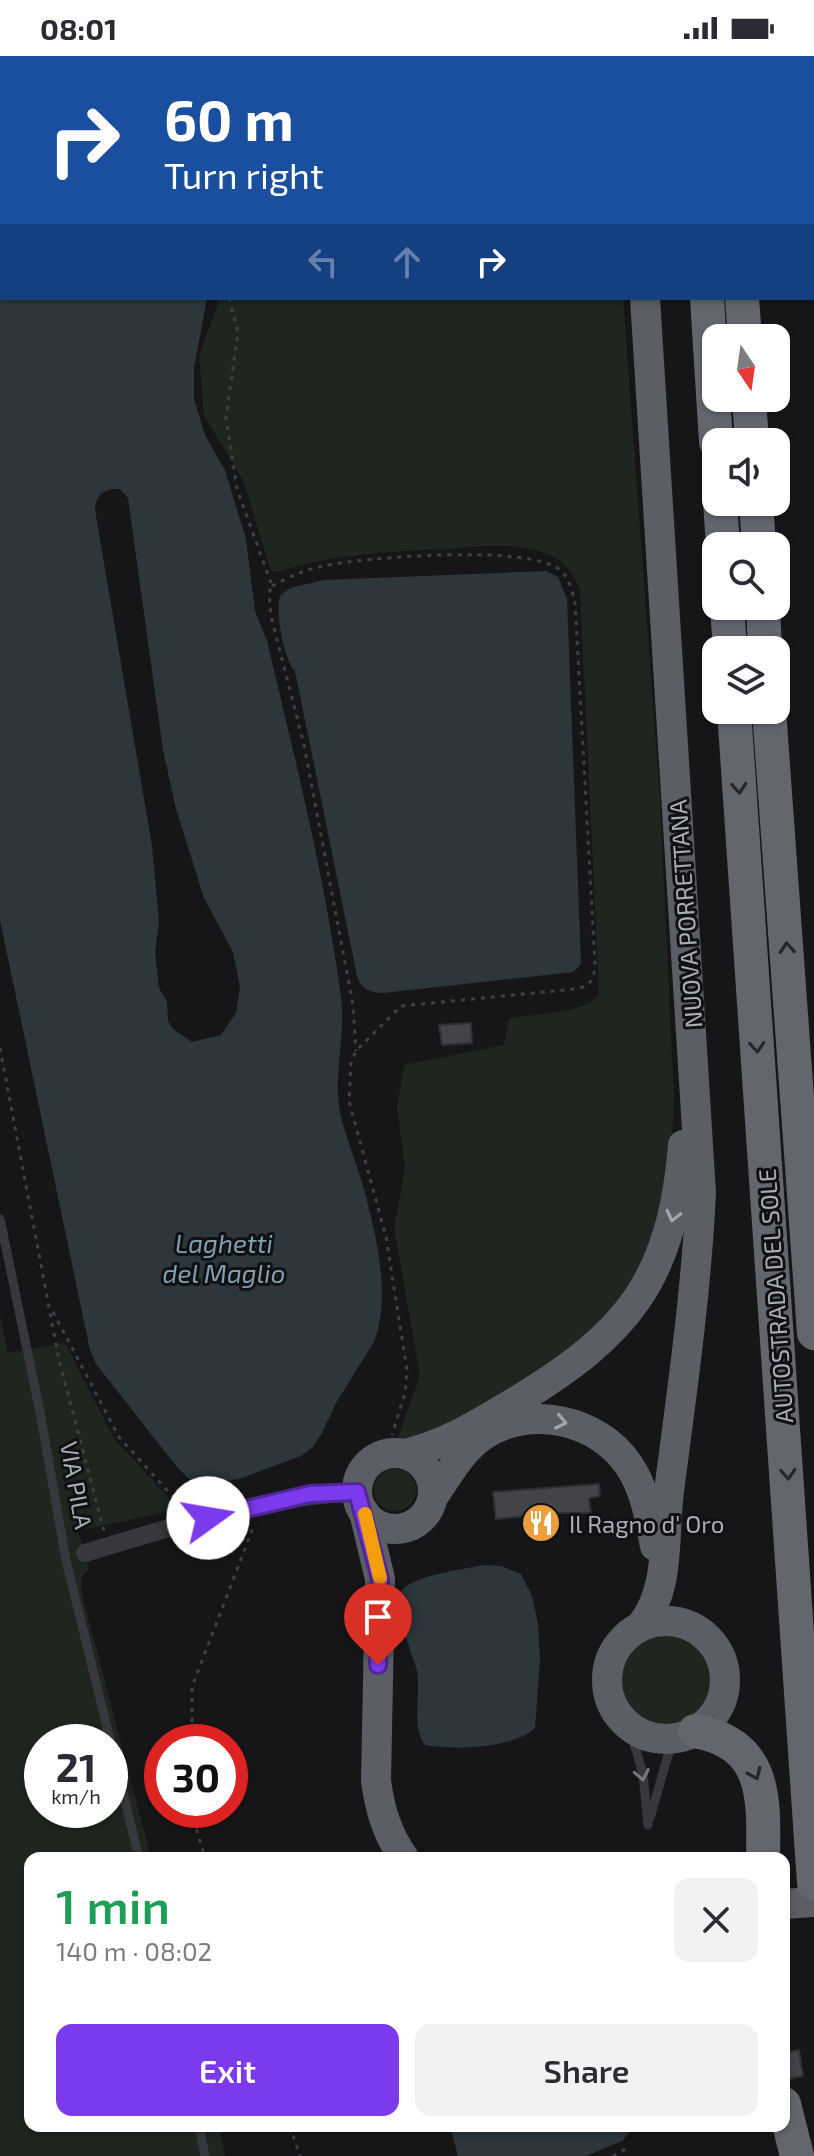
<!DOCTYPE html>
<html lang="en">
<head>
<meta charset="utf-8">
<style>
	:root { --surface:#fff; --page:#f2f2f3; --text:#2b2b33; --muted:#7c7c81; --accent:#7c3aed }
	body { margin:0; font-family:"Exo 2",sans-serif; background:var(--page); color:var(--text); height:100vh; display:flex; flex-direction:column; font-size:30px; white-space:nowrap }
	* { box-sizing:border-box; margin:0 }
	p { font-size:26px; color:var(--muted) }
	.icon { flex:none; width:44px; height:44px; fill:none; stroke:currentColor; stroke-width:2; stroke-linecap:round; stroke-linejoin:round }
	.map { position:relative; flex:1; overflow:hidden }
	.drawer { position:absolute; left:24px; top:1796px; width:766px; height:280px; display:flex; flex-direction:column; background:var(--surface); border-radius:16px; box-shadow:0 2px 6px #0004 }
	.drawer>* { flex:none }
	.banner { position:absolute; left:0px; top:0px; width:814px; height:244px; box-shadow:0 2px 6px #0004; background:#1a4fa0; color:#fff; overflow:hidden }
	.needle { width:52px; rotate:167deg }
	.controls { position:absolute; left:702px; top:268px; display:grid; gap:16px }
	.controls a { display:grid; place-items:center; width:88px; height:88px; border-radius:16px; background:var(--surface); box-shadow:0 2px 6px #0004; font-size:40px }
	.speed { position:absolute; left:24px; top:1668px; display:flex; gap:16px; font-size:40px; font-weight:700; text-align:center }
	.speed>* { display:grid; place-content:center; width:104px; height:104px; border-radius:50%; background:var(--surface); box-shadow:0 2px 6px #0004; line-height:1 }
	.speed small { font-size:20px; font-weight:400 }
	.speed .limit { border:12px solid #d22; background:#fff; color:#111 }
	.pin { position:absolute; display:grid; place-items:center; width:68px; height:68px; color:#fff; margin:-82px -34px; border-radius:50% 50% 50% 0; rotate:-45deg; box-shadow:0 0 8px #0007 }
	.pin .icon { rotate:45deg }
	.me { position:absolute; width:88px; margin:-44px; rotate:77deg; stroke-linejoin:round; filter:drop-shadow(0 0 6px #0008) }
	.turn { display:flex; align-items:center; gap:28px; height:168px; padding:0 32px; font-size:36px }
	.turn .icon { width:104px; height:104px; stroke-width:2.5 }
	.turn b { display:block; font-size:56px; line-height:68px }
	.lanes { display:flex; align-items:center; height:76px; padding:0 32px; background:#0003; justify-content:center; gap:40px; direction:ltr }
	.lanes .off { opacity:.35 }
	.round { display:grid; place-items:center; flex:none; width:84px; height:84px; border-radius:16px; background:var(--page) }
	.summary { display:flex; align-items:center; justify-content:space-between; height:136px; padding:0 32px }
	h1 { font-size:48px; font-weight:600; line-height:60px; color:#1e9e55 }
	.cta { display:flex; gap:16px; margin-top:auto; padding:16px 32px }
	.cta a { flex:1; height:92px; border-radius:16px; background:var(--accent); color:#fff; font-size:32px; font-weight:600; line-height:92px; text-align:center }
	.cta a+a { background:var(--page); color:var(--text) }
	.status { display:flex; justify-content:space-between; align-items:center; height:56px; padding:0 40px; background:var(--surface); direction:ltr }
	.status svg { height:22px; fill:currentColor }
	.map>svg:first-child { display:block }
	.green { fill:#1e261f; fill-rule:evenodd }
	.water { fill:#2d363b; fill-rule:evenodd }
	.building { fill:#434448; stroke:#303034; stroke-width:2 }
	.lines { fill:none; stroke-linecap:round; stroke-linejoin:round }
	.path { stroke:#3d4044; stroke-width:3; stroke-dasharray:4 6; stroke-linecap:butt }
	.service { stroke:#37383d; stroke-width:9 }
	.minor { stroke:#37383d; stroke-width:18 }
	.trunk { stroke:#5b5e64; stroke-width:30 }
	.motorway { stroke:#63676d; stroke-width:34 }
	.oneway { stroke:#26262a }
	.oneway2 { stroke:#a1a6af }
	.oneway3 { stroke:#767980 }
	.route-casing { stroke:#51269a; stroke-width:20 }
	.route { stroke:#7c3aed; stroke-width:14 }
	.slow { stroke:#f59e0b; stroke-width:14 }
	.labels { text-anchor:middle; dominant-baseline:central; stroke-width:6; stroke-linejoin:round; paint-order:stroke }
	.street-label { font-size:24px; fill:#a9aeb7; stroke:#111113 }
	.poi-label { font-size:24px; fill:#a9aeb7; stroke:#111113; text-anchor:start }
	.water-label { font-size:26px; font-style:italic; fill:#819fb1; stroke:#111113 }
</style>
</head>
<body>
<div class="status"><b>08:01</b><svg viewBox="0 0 49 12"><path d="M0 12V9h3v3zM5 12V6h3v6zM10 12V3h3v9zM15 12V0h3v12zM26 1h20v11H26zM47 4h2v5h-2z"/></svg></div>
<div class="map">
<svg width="814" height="2100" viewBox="0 0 814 2100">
	<rect width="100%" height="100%" fill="#161618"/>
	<g class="green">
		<path d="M 220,242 L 623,242 L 660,743 L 674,1041 L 670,1128 L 648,1202 L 590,1283 L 445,1375 L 404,1384 L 398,1382 L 420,1319 L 394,1172 L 405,1112 L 397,1051 L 404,1009 L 504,989 L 509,962 C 532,958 587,958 599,938 L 580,534 C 574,521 568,508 554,501 C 520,484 480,491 444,493 C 388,496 332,498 278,516 L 271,515 L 243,424 L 204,360 L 199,300 Z"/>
		<path d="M 0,1259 L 8,1297 L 65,1287 L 113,1381 L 179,1453 L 78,1475 L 89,1512 L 82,1521 L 81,1534 L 151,1802 L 30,1802 L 30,2070 L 219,2070 L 225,2100 L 0,2100 ZM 42,1686 L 110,1686 L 110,1754 L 42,1754 Z"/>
		<circle cx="395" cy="1434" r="21"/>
		<circle cx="667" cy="1624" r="45"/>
	</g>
	<g class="water">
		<path d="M 0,84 L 2,84 L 2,242 L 207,242 L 194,312 L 194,343 L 205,379 L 225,414 L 246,483 L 255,555 L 267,585 C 295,703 325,821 341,941 C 346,980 333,1018 340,1056 C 346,1084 358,1110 365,1137 C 377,1183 391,1241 374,1286 L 336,1347 L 322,1377 L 313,1391 L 301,1400 L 239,1423 L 208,1428 L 189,1423 L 177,1411 L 96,1308 L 90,1294 L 0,864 ZM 113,433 L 120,433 L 128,442 L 163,694 L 176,753 L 204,842 L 233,896 L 240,931 L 236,957 L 221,979 L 192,986 L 173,973 L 168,965 L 167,946 L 159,932 L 155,896 L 159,866 L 152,790 L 95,454 C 96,441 100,436 113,433 Z"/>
		<path d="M 546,515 L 558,521 L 567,543 L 581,908 L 573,916 L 383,937 C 369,936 362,934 357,920 L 295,615 C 284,605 275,555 280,540 L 290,532 L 324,524 Z"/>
		<path d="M 482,1509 L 501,1510 L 521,1518 L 532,1540 L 538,1568 L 540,1603 L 535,1672 C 513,1693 454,1694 425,1689 C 411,1671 421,1637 417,1615 C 413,1598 392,1552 400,1537 C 410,1519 462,1514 482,1509 Z"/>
		<polygon points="450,2070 635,2070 622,2085 586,2100 458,2100"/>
	</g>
	<g class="building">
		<polygon points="471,967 472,987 442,989 439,969"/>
		<polygon points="599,1428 600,1440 589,1442 591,1457 538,1457 538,1459 496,1463 493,1436"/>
		<polygon points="799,1994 803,2020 784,2024 784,1997"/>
	</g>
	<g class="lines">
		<g class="path">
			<polyline points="0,63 2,63"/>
			<polyline points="229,242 238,276 226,362 237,433 272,530 269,537 271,560 304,689 353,949 356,995"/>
			<path d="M 272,530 C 289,521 304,514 323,510 C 365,501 530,488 560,514 C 570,522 572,536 575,547 L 595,908 C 594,923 591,931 575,933 L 401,950 L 356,995 L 351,1007 L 349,1045 L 386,1181 L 407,1314 L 405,1337 L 392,1379"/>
			<polyline points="0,992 59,1304 104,1475"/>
			<polyline points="53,1256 119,1381 183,1452"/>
			<polyline points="59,1392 86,1402"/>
			<polyline points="192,1686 192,1631 254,1469"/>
			<polyline points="191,1754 205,1802"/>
			<polyline points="290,2070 300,2100"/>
			<polyline points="613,2100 629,2091"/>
		</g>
		<g class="service">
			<polyline points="0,1163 40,1356 66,1504 139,1802"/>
			<polyline points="629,1670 643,1718 648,1769"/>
			<polyline points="650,1762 668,1699 680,1681"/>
			<polyline points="199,2070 205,2100"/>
		</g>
		<path class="minor" d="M 85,1497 C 173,1471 265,1440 357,1436"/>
		<g class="trunk">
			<polyline points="630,0 630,2"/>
			<circle cx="395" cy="1435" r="38"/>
			<path d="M 405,1398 C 447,1388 478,1368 515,1346 C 628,1278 672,1224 683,1089"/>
			<path d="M 433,1441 C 448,1420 461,1394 484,1379 C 530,1349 597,1363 628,1408 C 645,1432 650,1463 655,1490"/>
			<path d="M 364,1456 L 380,1523 L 376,1725 C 380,1754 387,1778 404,1802"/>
			<circle cx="666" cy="1624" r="59"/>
			<path d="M 641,1570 C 671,1532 663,1481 669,1435 C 682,1335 696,1239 701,1137 L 645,242"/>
			<polyline points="784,1848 814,1846"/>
		</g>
		<g class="motorway">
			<polyline points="691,0 691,2"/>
			<polyline points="726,0 726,2"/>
			<polyline points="707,242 716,386"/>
			<polyline points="742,242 745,282"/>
			<polyline points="749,342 752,386"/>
			<polyline points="720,446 723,490"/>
			<polyline points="756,446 759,490"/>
			<polyline points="727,550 730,594"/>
			<polyline points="763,550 765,594"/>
			<polyline points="734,654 814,1827"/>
			<polyline points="769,654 814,1277"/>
			<path d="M 695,1675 C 767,1688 764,1742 763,1802"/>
			<polyline points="784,2048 797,2100"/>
		</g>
	</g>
	<defs><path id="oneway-chevron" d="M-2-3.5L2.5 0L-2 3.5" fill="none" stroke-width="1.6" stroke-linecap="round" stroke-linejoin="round" transform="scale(2)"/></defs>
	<g class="oneway">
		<use href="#oneway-chevron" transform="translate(739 732) rotate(86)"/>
		<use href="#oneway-chevron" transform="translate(787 892) rotate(-94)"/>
		<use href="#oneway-chevron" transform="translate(757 991) rotate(86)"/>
		<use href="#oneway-chevron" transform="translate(788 1418) rotate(86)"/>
		<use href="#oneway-chevron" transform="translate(755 1718) rotate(66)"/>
	</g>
	<g class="oneway2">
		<use href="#oneway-chevron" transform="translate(673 1160) rotate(104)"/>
		<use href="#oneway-chevron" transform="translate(561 1366) rotate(12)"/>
	</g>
	<use class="oneway3" href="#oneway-chevron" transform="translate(642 1719) rotate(79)"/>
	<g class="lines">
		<defs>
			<polyline id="route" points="208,1462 310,1438 357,1436 380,1523 378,1609"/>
		</defs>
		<use href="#route" class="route-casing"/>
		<use href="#route" class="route"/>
		<polyline class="slow" points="365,1458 380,1522"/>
	</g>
	<defs>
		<symbol id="restaurant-disc" viewBox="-11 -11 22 22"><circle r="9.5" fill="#ea9f3c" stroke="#111113"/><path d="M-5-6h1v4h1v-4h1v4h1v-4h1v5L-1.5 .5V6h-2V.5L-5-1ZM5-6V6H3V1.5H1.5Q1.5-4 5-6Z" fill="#fff"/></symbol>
	</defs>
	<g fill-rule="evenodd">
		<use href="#restaurant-disc" x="519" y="1445" width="44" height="44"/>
	</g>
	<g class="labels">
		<g class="street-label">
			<text transform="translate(685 858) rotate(-94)">NUOVA PORRETTANA</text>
			<text transform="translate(775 1240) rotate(-94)">AUTOSTRADA DEL SOLE</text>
			<text transform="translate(77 1429) rotate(80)">VIA PILA</text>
		</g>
		<g class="poi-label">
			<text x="569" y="1467">Il Ragno d' Oro</text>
		</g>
		<g class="water-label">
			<text x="224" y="1186">Laghetti<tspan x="224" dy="30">del Maglio</tspan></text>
		</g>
	</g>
</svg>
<div class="controls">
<a><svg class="needle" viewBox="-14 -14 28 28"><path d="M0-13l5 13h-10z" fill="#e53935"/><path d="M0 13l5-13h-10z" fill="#7c7c81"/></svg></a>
<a><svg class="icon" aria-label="sound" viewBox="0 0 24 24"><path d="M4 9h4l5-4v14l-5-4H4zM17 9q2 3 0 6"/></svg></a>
<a><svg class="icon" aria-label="search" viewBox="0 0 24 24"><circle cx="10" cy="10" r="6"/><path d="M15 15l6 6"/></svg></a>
<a><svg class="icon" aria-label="layers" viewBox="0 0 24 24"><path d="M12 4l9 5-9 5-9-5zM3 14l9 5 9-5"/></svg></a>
</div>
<div class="speed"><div>21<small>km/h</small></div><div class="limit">30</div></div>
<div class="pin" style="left:378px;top:1609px;background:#d93025"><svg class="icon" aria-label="arrive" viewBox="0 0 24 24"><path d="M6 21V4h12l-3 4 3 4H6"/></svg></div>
<svg class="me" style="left:208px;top:1462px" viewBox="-20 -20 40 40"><circle r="19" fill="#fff"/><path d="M0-13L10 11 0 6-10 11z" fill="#7c3aed"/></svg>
<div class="banner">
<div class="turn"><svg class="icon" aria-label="right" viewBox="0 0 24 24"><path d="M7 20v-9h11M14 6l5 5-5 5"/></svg><div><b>60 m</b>Turn right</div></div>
<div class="lanes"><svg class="icon off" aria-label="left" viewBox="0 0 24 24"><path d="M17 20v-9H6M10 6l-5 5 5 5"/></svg><svg class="icon off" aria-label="ahead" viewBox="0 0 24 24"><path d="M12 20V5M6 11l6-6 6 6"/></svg><svg class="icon" aria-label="right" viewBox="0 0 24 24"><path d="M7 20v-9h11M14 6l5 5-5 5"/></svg></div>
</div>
<section class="drawer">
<div class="summary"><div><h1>1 min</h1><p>140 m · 08:02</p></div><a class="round"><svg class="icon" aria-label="close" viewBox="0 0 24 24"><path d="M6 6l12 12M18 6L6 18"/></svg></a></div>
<div class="cta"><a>Exit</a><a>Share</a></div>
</section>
</div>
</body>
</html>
